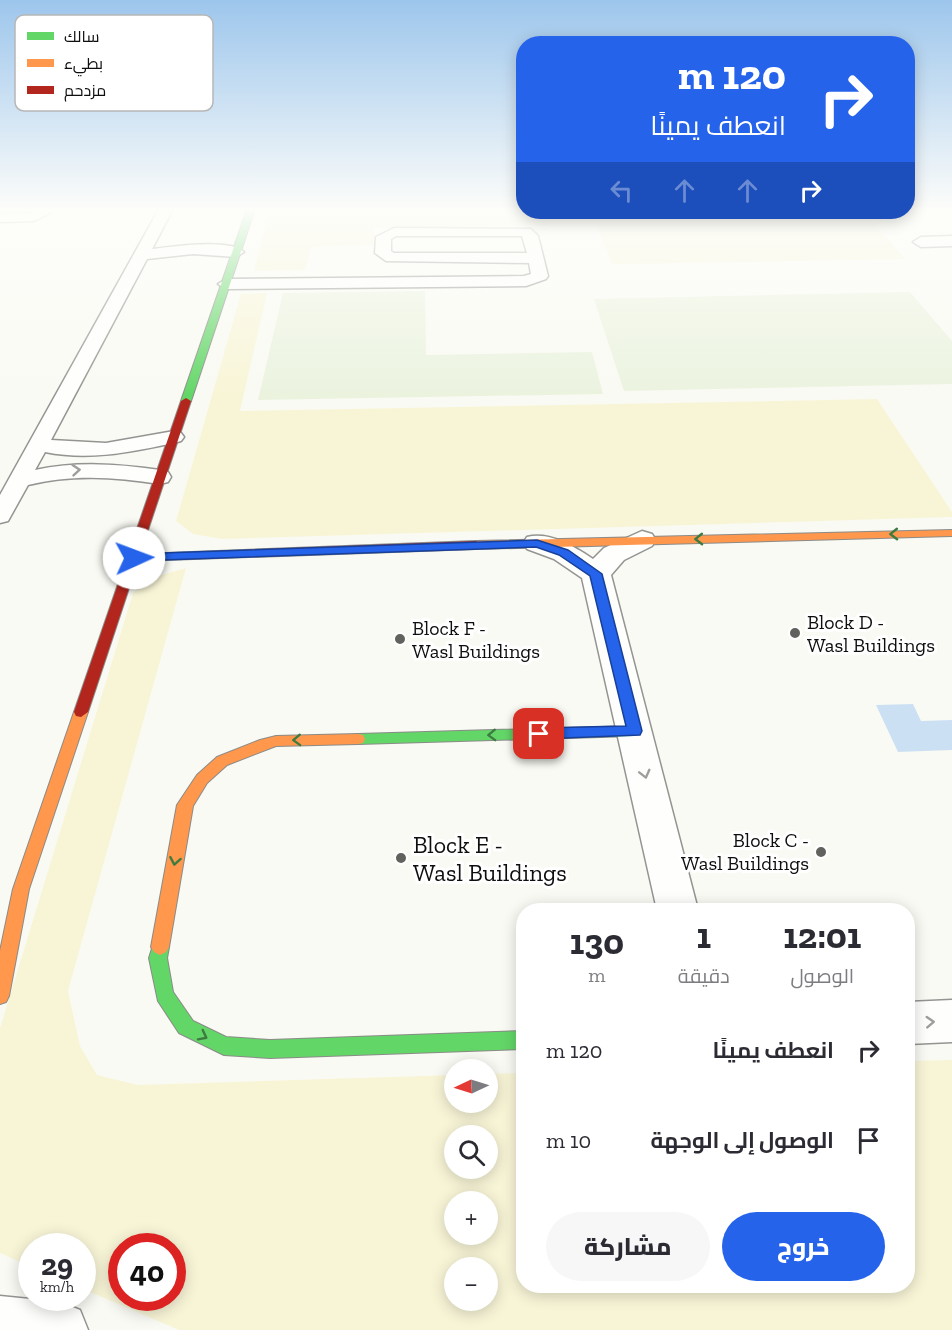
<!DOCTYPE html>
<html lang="ar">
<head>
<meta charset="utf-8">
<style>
	:root { --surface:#fff; --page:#f7f7f7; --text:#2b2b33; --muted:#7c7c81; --accent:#2563eb }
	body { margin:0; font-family:"Zilla Slab",Cairo,serif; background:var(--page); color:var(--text); direction:rtl; height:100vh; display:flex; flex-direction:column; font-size:22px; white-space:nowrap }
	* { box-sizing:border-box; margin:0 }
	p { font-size:20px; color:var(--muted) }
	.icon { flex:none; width:33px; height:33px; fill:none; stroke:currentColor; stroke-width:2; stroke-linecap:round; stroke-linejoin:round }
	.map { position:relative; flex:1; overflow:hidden; direction:ltr }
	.sheet { position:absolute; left:516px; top:903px; width:399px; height:390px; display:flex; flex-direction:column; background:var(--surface); border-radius:24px; box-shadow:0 3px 15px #0003; direction:rtl }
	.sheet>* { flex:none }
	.hud { position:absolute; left:516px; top:36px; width:399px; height:183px; border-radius:24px; box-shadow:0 3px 15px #0003; direction:rtl; background:#2563eb; color:#fff; overflow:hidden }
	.needle { width:39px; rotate:266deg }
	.fabs { position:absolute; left:444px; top:1059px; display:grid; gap:12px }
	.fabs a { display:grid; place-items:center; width:54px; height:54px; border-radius:50%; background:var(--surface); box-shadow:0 3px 15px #0003; font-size:30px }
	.speed { position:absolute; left:18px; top:1233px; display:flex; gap:12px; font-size:30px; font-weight:700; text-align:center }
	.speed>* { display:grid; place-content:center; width:78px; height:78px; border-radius:50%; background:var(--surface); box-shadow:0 3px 15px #0003; line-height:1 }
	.speed small { font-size:15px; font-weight:400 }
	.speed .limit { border:9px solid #d22; background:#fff; color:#111 }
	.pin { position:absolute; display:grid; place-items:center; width:51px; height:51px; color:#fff; margin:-26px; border-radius:12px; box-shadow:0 3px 9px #0006 }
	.me { position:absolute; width:66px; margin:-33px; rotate:88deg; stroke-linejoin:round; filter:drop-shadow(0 0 4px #0008) }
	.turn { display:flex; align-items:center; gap:21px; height:126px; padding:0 30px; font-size:27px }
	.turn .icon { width:78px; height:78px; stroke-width:2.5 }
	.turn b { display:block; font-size:42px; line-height:51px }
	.lanes { display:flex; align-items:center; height:57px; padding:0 30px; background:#0003; justify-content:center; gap:30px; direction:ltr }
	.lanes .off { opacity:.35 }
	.eta { display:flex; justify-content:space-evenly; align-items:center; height:102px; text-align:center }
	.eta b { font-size:36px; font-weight:800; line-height:42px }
	.button { display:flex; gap:12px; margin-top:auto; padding:12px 30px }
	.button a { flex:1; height:69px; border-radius:36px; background:var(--accent); color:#fff; font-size:24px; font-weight:800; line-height:69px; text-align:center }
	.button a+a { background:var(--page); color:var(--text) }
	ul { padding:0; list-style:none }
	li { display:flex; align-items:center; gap:18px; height:90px; padding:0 30px }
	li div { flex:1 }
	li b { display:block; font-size:22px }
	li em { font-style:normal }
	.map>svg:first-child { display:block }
	.sand { fill:#f8f5d7; fill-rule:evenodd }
	.pitch { fill:#ebf3df }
	.water { fill:#cce0f3 }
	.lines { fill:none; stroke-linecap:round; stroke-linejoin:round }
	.lane-casing { stroke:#949492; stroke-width:3 }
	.street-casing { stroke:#949492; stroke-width:3 }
	.fast-casing { stroke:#8b8b88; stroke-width:2 }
	.slow-casing { stroke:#8b8b88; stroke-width:2 }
	.jam-casing { stroke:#8b8b88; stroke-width:2 }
	.lane { fill:#fefefd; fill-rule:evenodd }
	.street { fill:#fefefd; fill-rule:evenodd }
	.fast { fill:#63d668; fill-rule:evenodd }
	.slow { fill:#ff974d; fill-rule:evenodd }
	.jam { fill:#b3261e; fill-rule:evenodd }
	.oneway { stroke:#9e9e9d }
	.oneway2 { stroke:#3d7c40 }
	.route { fill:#2563eb; stroke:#184099; stroke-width:1.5 }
	.poi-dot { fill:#61615e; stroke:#fff; stroke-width:2 }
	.labels { text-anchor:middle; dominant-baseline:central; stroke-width:6; stroke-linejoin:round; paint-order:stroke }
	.poi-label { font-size:20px; fill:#0e0e0e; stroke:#fff; text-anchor:start }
	.near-poi-label { font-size:24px; fill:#0e0e0e; stroke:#fff; text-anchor:start }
	.key { fill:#fff; stroke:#b7b7b7; stroke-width:1.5 }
	.key-label { font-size:16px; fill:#0e0e0e }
</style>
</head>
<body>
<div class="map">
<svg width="952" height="1330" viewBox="0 0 952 1330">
	<rect width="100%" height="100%" fill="#fafaf4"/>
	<g class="sand">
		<polygon points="270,209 863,212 905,259 612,264 596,224 374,228 373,245 311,247 305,270 254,271"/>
		<polygon points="267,293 240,411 877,399 952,512 952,517 222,539 193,534 176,521 241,294"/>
		<path d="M 186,568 L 68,991 L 80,1046 L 97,1075 L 138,1085 L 454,1075 L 454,1102 L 488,1102 L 488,1074 L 523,1073 L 524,1286 L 908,1286 L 908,1061 L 952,1060 L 952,1330 L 179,1330 L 83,1289 L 82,1246 L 32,1246 L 31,1267 L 0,1253 L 0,1028 L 133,593 L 151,578 ZM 454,1136 L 488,1136 L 488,1168 L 454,1168 ZM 454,1202 L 488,1202 L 488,1234 L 454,1234 ZM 122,1246 L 172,1246 L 172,1298 L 122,1298 ZM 454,1268 L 488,1268 L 488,1300 L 454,1300 Z"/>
	</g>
	<g class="pitch">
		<polygon points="425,291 426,355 592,352 603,394 258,400 283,293"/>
		<polygon points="910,292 952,341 952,384 624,391 594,299"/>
	</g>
	<polygon class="water" points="913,704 921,721 952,720 952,750 898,752 876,705"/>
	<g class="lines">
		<defs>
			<g id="lane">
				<polygon points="40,209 58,209 34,221 0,222 0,214 31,213"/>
				<path d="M 159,209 L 173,209 L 152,249 C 171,247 231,238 244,252 L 236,257 L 193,254 L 147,259 L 51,440 L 106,443 L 174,431 L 181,433 L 184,437 L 181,441 L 174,443 C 131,452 89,461 45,452 L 35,470 C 77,461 118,464 160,470 L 168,472 L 171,477 L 168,482 L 160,484 C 115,477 72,474 28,485 L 8,521 L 0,523 L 0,495 Z"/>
				<path d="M 394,228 L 531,229 L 538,236 L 548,276 L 546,279 L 526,286 L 226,289 L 218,284 L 226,279 L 524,276 L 531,274 L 529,263 L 386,261 L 375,253 L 376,237 ZM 396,236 L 522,236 L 527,253 L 394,253 L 391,251 L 391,239 Z"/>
				<polygon points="952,236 952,246 921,247 913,242 921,237"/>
			</g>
			<g id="street">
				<path d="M 642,531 L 652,534 L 656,540 L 652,546 L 624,560 L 611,575 L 698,910 L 657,910 L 582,578 L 554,559 L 527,549 L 523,543 L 527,537 C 550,531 575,547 593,559 L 604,548 Z"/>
				<polygon points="952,1000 952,1042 908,1044 908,1002"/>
				<polygon points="0,1296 60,1302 80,1310 88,1330 0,1330"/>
			</g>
			<g id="fast">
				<polygon points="247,209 255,209 191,401 183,403 181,401"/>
				<polygon points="634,726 639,727 641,731 639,735 634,736 358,744 353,743 351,739 353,735 358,734"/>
				<polygon points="160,939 166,942 169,947 167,958 173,992 193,1021 226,1037 270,1040 524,1031 524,1049 270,1058 224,1055 179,1033 158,1001 149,958 154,942"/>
			</g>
			<g id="slow">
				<polygon points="952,530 952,536 476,549 470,545 476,541"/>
				<polygon points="81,707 88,712 29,889 9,996 6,1002 0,1004 0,951 13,889 74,712"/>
				<polygon points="358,734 363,735 365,739 363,743 358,744 276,746 227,765 207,783 193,806 169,947 166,952 160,955 154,952 151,947 177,805 197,775 217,757 260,740 276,736"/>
			</g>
			<polygon id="jam" points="186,398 191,401 140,554 476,541 482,545 476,549 138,561 88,712 81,717 76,716 74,712 181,401"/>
		</defs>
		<use href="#lane" class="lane-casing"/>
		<use href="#street" class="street-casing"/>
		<use href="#fast" class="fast-casing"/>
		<use href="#slow" class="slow-casing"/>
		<use href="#jam" class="jam-casing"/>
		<use href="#lane" class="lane"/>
		<use href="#street" class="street"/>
		<use href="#fast" class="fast"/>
		<use href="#slow" class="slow"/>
		<use href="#jam" class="jam"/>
	</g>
	<defs><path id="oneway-chevron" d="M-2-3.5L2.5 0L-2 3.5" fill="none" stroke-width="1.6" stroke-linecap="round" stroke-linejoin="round" transform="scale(1.5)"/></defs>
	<g class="oneway">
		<use href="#oneway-chevron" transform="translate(76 470) rotate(-5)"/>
		<use href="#oneway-chevron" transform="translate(645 774) rotate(76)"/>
		<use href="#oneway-chevron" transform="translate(930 1022) rotate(-3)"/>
	</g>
	<g class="oneway2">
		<use href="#oneway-chevron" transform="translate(894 534) rotate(179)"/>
		<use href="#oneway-chevron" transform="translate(699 539) rotate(179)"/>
		<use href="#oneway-chevron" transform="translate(492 735) rotate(178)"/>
		<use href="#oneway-chevron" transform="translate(297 740) rotate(178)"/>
		<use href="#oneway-chevron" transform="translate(175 861) rotate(100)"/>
		<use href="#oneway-chevron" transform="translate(203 1036) rotate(27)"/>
	</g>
	<linearGradient id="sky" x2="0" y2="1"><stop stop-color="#9dc6ec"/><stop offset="0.53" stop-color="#fdfdfa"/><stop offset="1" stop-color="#fdfdfa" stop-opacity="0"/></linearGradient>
	<rect width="952" height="395" fill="url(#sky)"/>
	<polygon class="route" points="537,540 568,550 602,574 642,731 640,735 539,739 531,734 539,728 626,726 590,576 559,555 536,547 134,561 128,558 134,554"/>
	<g class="poi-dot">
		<circle cx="795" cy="633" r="6"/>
		<circle cx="400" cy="639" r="6"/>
		<circle cx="821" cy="852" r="6"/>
		<circle cx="401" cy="858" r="6"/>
	</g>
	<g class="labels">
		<g class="poi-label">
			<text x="807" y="622">Block D -<tspan x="807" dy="23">Wasl Buildings</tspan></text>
			<text x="412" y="628">Block F -<tspan x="412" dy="23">Wasl Buildings</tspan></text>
			<text x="809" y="840" text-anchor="end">Block C -<tspan x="809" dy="23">Wasl Buildings</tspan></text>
		</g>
		<g class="near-poi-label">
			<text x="413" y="844">Block E -<tspan x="413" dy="28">Wasl Buildings</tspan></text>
		</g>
	</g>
	<rect x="15" y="15" width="198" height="96" rx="9" class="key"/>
	<rect x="27" y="32" width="27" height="8" fill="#63d668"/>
	<rect x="27" y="59" width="27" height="8" fill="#ff974d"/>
	<rect x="27" y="86" width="27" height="8" fill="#b3261e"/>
	<g class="key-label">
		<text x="64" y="42">سالك</text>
		<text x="64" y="69">بطيء</text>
		<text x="64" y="96">مزدحم</text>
	</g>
</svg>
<div class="fabs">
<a><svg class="needle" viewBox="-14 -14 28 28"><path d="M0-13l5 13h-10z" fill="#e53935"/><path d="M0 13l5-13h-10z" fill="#7c7c81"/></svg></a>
<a><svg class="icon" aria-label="search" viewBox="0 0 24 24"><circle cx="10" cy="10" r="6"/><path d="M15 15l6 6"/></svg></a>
<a>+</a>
<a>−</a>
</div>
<div class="speed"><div>29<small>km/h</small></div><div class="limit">40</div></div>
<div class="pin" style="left:539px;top:734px;background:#d93025"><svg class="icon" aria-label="arrive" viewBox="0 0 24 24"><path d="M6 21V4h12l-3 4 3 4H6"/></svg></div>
<svg class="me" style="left:134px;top:558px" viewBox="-20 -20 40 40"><circle r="19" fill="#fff"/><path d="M0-13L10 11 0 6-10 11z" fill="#2563eb"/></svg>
<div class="hud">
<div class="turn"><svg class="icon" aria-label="right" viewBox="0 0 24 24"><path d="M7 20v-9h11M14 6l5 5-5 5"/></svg><div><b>120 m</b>انعطف يمينًا</div></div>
<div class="lanes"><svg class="icon off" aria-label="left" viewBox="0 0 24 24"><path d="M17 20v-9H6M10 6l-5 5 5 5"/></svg><svg class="icon off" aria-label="ahead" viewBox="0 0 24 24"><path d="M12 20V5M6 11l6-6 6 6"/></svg><svg class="icon off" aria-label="ahead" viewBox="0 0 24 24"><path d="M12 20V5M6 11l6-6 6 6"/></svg><svg class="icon" aria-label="right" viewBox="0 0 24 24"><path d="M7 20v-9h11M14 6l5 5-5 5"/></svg></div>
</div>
<section class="sheet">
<div class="eta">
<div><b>12:01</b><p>الوصول</p></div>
<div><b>1</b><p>دقيقة</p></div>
<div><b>130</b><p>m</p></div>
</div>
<ul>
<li><svg class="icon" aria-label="right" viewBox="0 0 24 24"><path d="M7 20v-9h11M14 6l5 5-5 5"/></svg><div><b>انعطف يمينًا</b></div><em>120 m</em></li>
<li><svg class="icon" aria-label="arrive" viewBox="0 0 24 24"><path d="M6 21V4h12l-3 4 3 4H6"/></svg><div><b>الوصول إلى الوجهة</b></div><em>10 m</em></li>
</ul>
<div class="button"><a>خروج</a><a>مشاركة</a></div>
</section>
</div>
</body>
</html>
